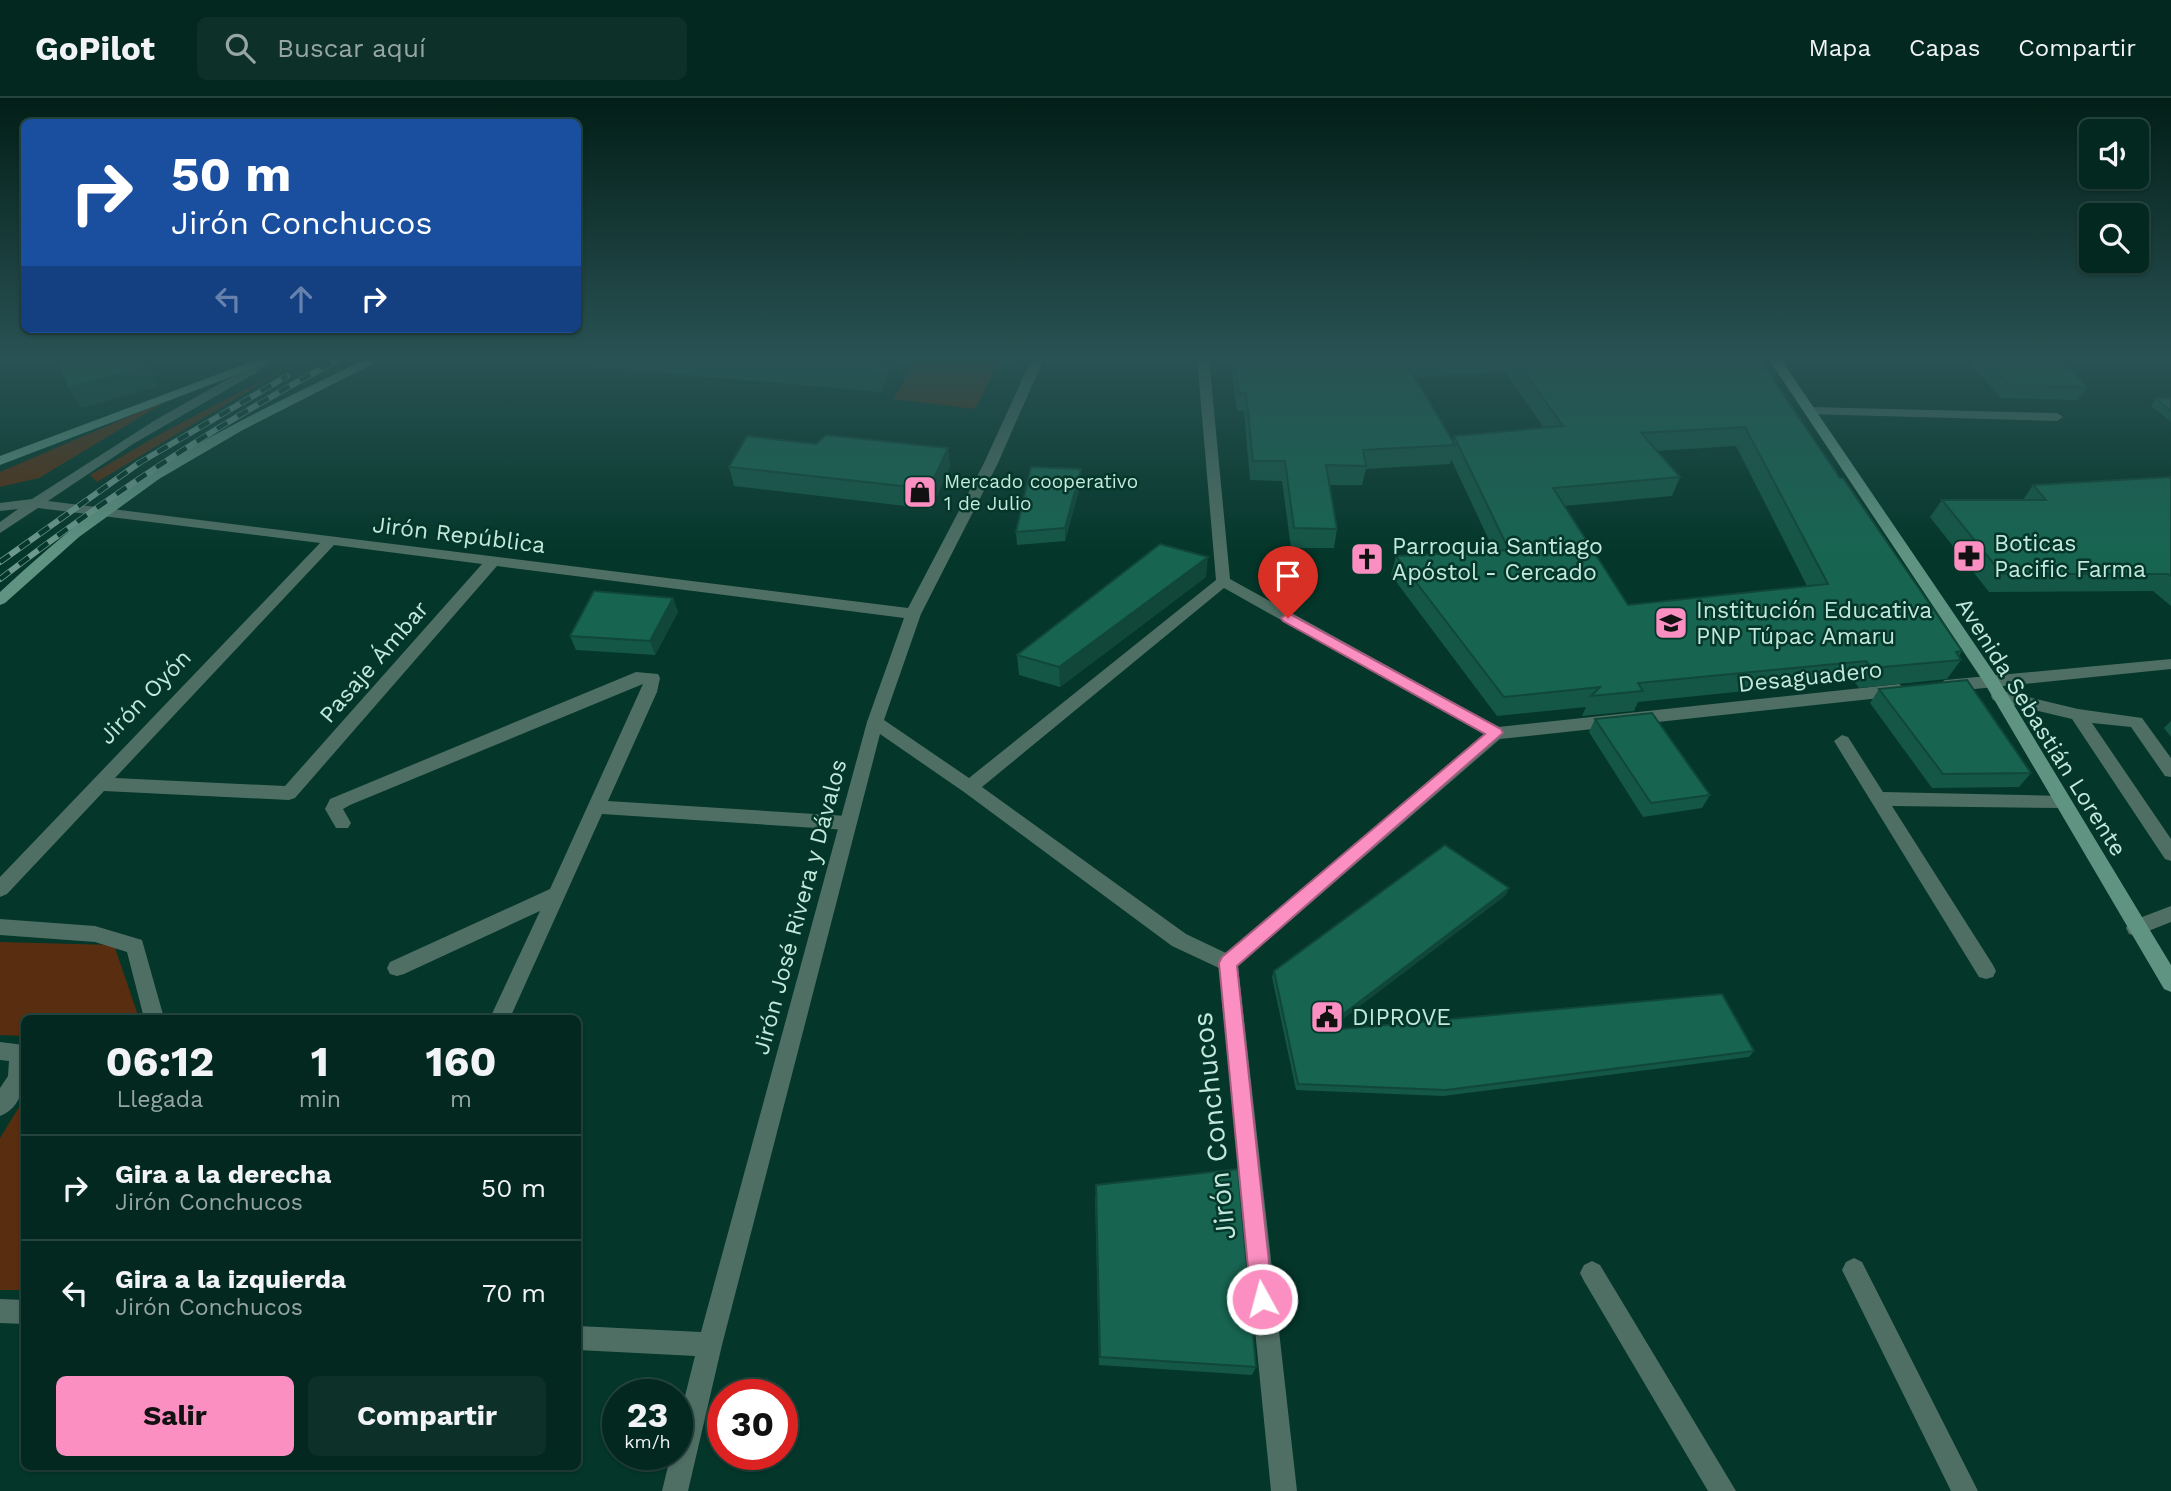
<!DOCTYPE html>
<html lang="es">
<head>
<meta charset="utf-8">
<style>
	:root { --surface:#03281f; --page:#0d3028; --text:#f1f3f6; --muted:#97a6a4; --line:#24443d; --accent:#fc8fc2 }
	body { margin:0; font-family:"Work Sans",sans-serif; background:var(--page); color:var(--text); height:100vh; display:flex; flex-direction:column; font-size:26px; white-space:nowrap }
	* { box-sizing:border-box; margin:0 }
	p { font-size:23px; color:var(--muted) }
	.icon { flex:none; width:38px; height:38px; fill:none; stroke:currentColor; stroke-width:2; stroke-linecap:round; stroke-linejoin:round }
	.map { position:relative; flex:1; overflow:hidden }
	.sheet { position:absolute; left:21px; top:917px; width:560px; height:455px; display:flex; flex-direction:column; background:var(--surface); border-radius:10px; box-shadow:0 2px 5px #0004,0 0 0 2px var(--line) }
	.sheet>* { flex:none }
	.banner { position:absolute; left:21px; top:21px; width:560px; height:214px; border-radius:10px; box-shadow:0 2px 5px #0004,0 0 0 2px var(--line); background:#1a4fa0; color:#fff; overflow:hidden }
	.controls { position:absolute; left:2079px; top:21px; display:grid; gap:14px }
	.controls a { display:grid; place-items:center; width:70px; height:70px; border-radius:10px; background:var(--surface); box-shadow:0 2px 5px #0004,0 0 0 2px var(--line); font-size:35px }
	.speed { position:absolute; left:602px; top:1281px; display:flex; gap:14px; font-size:35px; font-weight:700; text-align:center }
	.speed>* { display:grid; place-content:center; width:91px; height:91px; border-radius:50%; background:var(--surface); box-shadow:0 2px 5px #0004,0 0 0 2px var(--line); line-height:1 }
	.speed small { font-size:18px; font-weight:400 }
	.speed .limit { border:10px solid #d22; background:#fff; color:#111 }
	.pin { position:absolute; display:grid; place-items:center; width:60px; height:60px; color:#fff; margin:-72px -30px; border-radius:50% 50% 50% 0; rotate:-45deg; box-shadow:0 0 7px #0007 }
	.pin .icon { rotate:45deg }
	.me { position:absolute; width:77px; margin:-38px; rotate:353deg; stroke-linejoin:round; filter:drop-shadow(0 0 5px #0008) }
	.turn { display:flex; align-items:center; gap:24px; height:147px; padding:0 35px; font-size:32px }
	.turn .icon { width:91px; height:91px; stroke-width:2.5 }
	.turn b { display:block; font-size:49px; line-height:60px }
	.lanes { display:flex; align-items:center; height:66px; padding:0 35px; background:#0003; justify-content:center; gap:35px; direction:ltr }
	.lanes .off { opacity:.35 }
	.eta { display:flex; justify-content:space-evenly; align-items:center; height:119px; text-align:center }
	.eta b { font-size:42px; font-weight:700; line-height:49px }
	.cta { display:flex; gap:14px; margin-top:auto; padding:14px 35px }
	.cta a { flex:1; height:80px; border-radius:10px; background:var(--accent); color:#111; font-size:28px; font-weight:700; line-height:80px; text-align:center }
	.cta a+a { background:var(--page); color:var(--text) }
	ul { padding:0; list-style:none }
	li { display:flex; align-items:center; gap:21px; height:105px; padding:0 35px; border-top:2px solid var(--line) }
	li div { flex:1 }
	li b { display:block; font-size:26px }
	li em { font-style:normal }
	header { display:flex; align-items:center; gap:42px; box-sizing:border-box; height:98px; padding:0 35px; background:var(--surface); border-bottom:2px solid var(--line) }
	header strong { font-size:33px }
	nav { display:flex; gap:38px; margin-inline-start:auto; font-size:24px }
	.search { width:490px; height:63px; background:var(--page); display:flex; align-items:center; gap:18px; box-sizing:border-box; padding:0 24px; border-radius:10px; color:var(--muted); font-size:26px }
	.map>svg:first-child { display:block }
	.green { fill:#592d10 }
	.lines { fill:none; stroke-linecap:round; stroke-linejoin:round }
	.lane { fill:#4f6f64; fill-rule:evenodd }
	.street { fill:#4f6f64; fill-rule:evenodd }
	.secondary { fill:#609482; fill-rule:evenodd }
	.rail-casing { stroke:#6e9a8d; stroke-width:6 }
	.rail { stroke:#043629; stroke-width:4.5; stroke-dasharray:12; stroke-linecap:butt }
	.wall { fill:#145746; fill-rule:evenodd }
	.shaded-wall { fill:#104739 }
	.building { fill:#176551; stroke:#104739; stroke-width:2; fill-rule:evenodd }
	.route { fill:#fc8fc2; stroke:#a45d7e; stroke-width:2 }
	.labels { text-anchor:middle; dominant-baseline:central; stroke-width:5; stroke-linejoin:round; paint-order:stroke }
	.far-poi-label { font-size:19px; fill:#c2e9db; stroke:#043629; text-anchor:start }
	.street-label { font-size:23px; fill:#c2e9db; stroke:#043629 }
	.poi-label { font-size:23px; fill:#c2e9db; stroke:#043629; text-anchor:start }
	.near-street-label { font-size:28px; fill:#c2e9db; stroke:#043629 }
</style>
</head>
<body>
<header>
<strong>GoPilot</strong>
<div class="search"><svg class="icon" aria-label="search" viewBox="0 0 24 24"><circle cx="10" cy="10" r="6"/><path d="M15 15l6 6"/></svg>Buscar aquí</div>
<nav><a>Mapa</a><a>Capas</a><a>Compartir</a></nav>
</header>
<div class="map">
<svg width="2171" height="1393" viewBox="0 0 2171 1393">
	<rect width="100%" height="100%" fill="#043629"/>
	<g class="green">
		<polygon points="918,260 1001,260 975,311 893,301"/>
		<polygon points="292,267 97,384 90,377 169,331"/>
		<polygon points="172,300 39,380 0,389 0,374"/>
		<polygon points="0,844 114,847 139,920 24,920 24,938 0,937"/>
		<polygon points="24,1001 24,1192 0,1192 0,1040"/>
	</g>
	<g class="lines">
		<g class="lane">
			<polygon points="1809,309 2057,315 2063,319 2057,323 1805,316 1805,310"/>
			<polygon points="636,574 658,576 660,580 657,594 608,703 847,718 853,720 856,725 853,730 847,732 602,716 510,920 490,920 540,813 404,876 397,878 390,876 387,870 390,864 550,791 643,586 350,707 343,711 351,725 348,730 336,730 325,711 330,701"/>
			<polygon points="1999,592 2078,611 2142,620 2171,660 2171,679 2165,678 2131,629 2092,625 2171,741 2171,763 2165,761 2072,621 1993,602 1991,598 1993,594"/>
			<polygon points="1842,637 1848,639 1883,694 2067,698 2070,703 2067,708 2061,710 1892,708 1993,867 1996,873 1993,879 1986,881 1979,879 1834,643"/>
			<polygon points="2171,808 2171,824 2136,838 2129,836 2126,830 2129,824"/>
			<polygon points="1854,1160 1862,1164 1978,1393 1951,1393 1846,1180 1842,1172 1846,1164"/>
			<polygon points="1592,1163 1600,1167 1736,1393 1708,1393 1584,1183 1580,1175 1584,1167"/>
		</g>
		<g class="street">
			<path d="M 1032,260 L 1044,260 L 998,365 L 921,516 L 884,622 L 969,680 L 1216,482 L 1197,260 L 1209,260 L 1230,481 L 1498,629 L 1899,586 L 1907,592 L 1899,598 L 1500,641 L 1238,868 L 1297,1393 L 1271,1393 L 1219,870 L 1172,848 L 964,694 L 880,636 L 722,1247 L 688,1393 L 662,1393 L 671,1356 L 677,1356 L 677,1330 L 695,1258 L 578,1252 L 578,1228 L 701,1234 L 867,624 L 904,520 L 497,468 L 295,700 L 289,702 L 104,693 L 7,796 L 0,799 L 0,779 L 320,445 L 38,410 L 0,435 L 0,424 L 18,411 L 0,413 L 0,405 L 32,401 L 157,321 L 262,262 L 268,266 L 266,269 L 133,346 L 48,403 L 908,510 L 984,365 ZM 334,447 L 482,466 L 285,688 L 115,680 ZM 1224,490 L 1484,636 L 1226,855 L 1186,836 L 982,689 Z"/>
			<polygon points="2171,561 2171,571 1945,594 1937,588 1945,582"/>
			<polygon points="0,821 95,828 142,842 164,920 144,920 127,854 95,844 0,837"/>
			<path d="M 0,944 L 24,947 C 24,972 29,1007 0,1018 L 0,990 L 8,978 L 9,963 L 0,962 Z"/>
			<polygon points="0,1201 24,1202 24,1226 0,1225"/>
		</g>
		<g class="secondary">
			<polygon points="261,260 280,260 0,367 0,358"/>
			<path d="M 368,260 L 384,260 L 241,333 L 159,381 L 79,439 L 5,505 L 0,507 L 0,494 C 41,456 83,420 128,389 C 203,338 286,300 368,260 Z"/>
			<polygon points="1768,260 1780,260 1997,579 2171,867 2171,894 2164,891 1985,586"/>
		</g>
		<defs>
			<g id="rail">
				<polyline points="0,464 139,365 287,278"/>
				<path d="M 0,481 C 108,398 221,323 342,260"/>
			</g>
		</defs>
		<use href="#rail" class="rail-casing"/>
		<use href="#rail" class="rail"/>
	</g>
	<g class="wall">
		<polygon points="584,260 892,260 881,294 586,268"/>
		<path d="M 1230,260 L 1759,260 L 1840,380 L 1962,553 L 1959,558 L 1961,562 L 1947,581 L 1859,590 L 1853,582 L 1638,604 L 1634,613 L 1582,618 L 1586,609 L 1497,618 L 1391,477 L 1396,458 L 1494,453 L 1451,361 L 1450,366 L 1366,371 L 1362,387 L 1329,387 L 1337,431 L 1334,450 L 1291,450 L 1282,383 L 1250,382 L 1244,313 L 1237,313 ZM 1505,274 L 1544,330 L 1454,338 L 1453,343 L 1415,279 ZM 1736,348 L 1807,488 L 1628,507 L 1564,408 L 1672,398 L 1680,379 L 1657,353 Z"/>
		<polygon points="1975,260 2060,260 2087,289 2078,302 2001,300 1971,266"/>
		<polygon points="2171,300 2171,324 2151,308 2156,301"/>
		<polygon points="816,346 948,350 950,369 931,411 734,388 729,369"/>
		<polygon points="2171,379 2171,508 2153,493 1989,494 1930,419 1942,402 2023,402 2033,387"/>
		<polygon points="1081,385 1065,443 1017,447 1016,434"/>
		<polygon points="1206,479 1060,589 1019,577 1017,557"/>
		<polygon points="673,500 678,514 655,557 576,552 570,538"/>
		<polygon points="1879,591 2031,675 2019,689 1932,690 1870,605"/>
		<polygon points="1595,621 1710,697 1702,710 1643,719 1589,634"/>
		<polygon points="2171,623 2171,639 2164,630"/>
		<polygon points="1506,797 1328,932 1754,953 1749,959 1443,998 1296,992 1272,879 1274,873"/>
		<polygon points="1095,1098 1256,1269 1252,1277 1099,1267"/>
	</g>
	<g class="shaded-wall">
		<polygon points="143,260 147,260 159,288 82,310 68,290"/>
		<polygon points="883,260 892,260 881,294 878,275"/>
		<polygon points="948,350 950,369 931,411 929,391"/>
		<polygon points="1081,371 1081,385 1065,443 1065,430"/>
		<polygon points="1208,459 1206,479 1060,589 1059,569"/>
		<polygon points="673,500 678,514 655,557 650,543"/>
		<polygon points="1509,790 1506,797 1319,939 1321,933"/>
	</g>
	<g class="building">
		<polygon points="58,260 143,260 147,269 68,290"/>
		<polygon points="713,260 883,260 878,275"/>
		<polygon points="1234,260 1421,260 1404,261 1455,347 1363,352 1366,368 1326,367 1337,431 1294,430 1285,363 1253,363 1246,295 1239,295"/>
		<path d="M 1514,260 L 1759,260 L 1840,380 L 1843,380 L 1962,553 L 1956,554 L 1961,562 L 1872,570 L 1866,563 L 1638,585 L 1643,593 L 1591,598 L 1600,589 L 1504,599 L 1396,458 L 1509,452 L 1454,338 L 1563,328 ZM 1745,329 L 1828,486 L 1628,507 L 1553,390 L 1680,379 L 1641,335 Z"/>
		<polygon points="1986,260 2060,260 2087,289 2010,287"/>
		<polygon points="2171,300 2171,313 2156,301"/>
		<polygon points="826,337 948,350 929,391 729,369 747,338 816,346"/>
		<polygon points="1031,369 1081,371 1065,430 1016,434"/>
		<polygon points="2171,379 2171,478 2168,476 2002,476 1942,402 2046,402 2033,387"/>
		<polygon points="1160,446 1208,459 1059,569 1017,557"/>
		<polygon points="594,493 673,500 650,543 570,538"/>
		<polygon points="1967,582 2031,675 1943,676 1879,591"/>
		<polygon points="1652,615 1710,697 1651,705 1595,621"/>
		<polygon points="1445,747 1509,790 1321,933 1722,896 1754,953 1446,992 1298,986 1274,873"/>
		<polygon points="1238,1071 1256,1269 1100,1259 1096,1087"/>
	</g>
	<linearGradient id="sky" x2="0" y2="1"><stop stop-color="#021e17"/><stop offset="0.57" stop-color="#295254"/><stop offset="1" stop-color="#295254" stop-opacity="0"/></linearGradient>
	<rect width="2171" height="456" fill="url(#sky)"/>
	<polygon class="route" points="1288,515 1501,631 1503,635 1237,868 1273,1201 1270,1209 1262,1212 1254,1209 1251,1201 1219,865 1222,859 1485,636 1283,523 1281,520"/>
	<defs>
		<symbol id="shop-square" viewBox="-11 -11 22 22"><rect x="-9" y="-9" width="18" height="18" rx="4" fill="#fc8fc2" stroke="#043629"/><path d="M-5-2.5h2.3a2.7 3.5 0 0 1 5.4 0H5L5.5 6h-11ZM-1.5-2.5h3a1.5 2.3 0 0 0-3 0Z" fill="#111"/></symbol>
		<symbol id="pharmacy-square" viewBox="-11 -11 22 22"><rect x="-9" y="-9" width="18" height="18" rx="4" fill="#fc8fc2" stroke="#043629"/><path d="M-2-6h4v4h4v4h-4v4h-4v-4h-4v-4h4Z" fill="#111"/></symbol>
		<symbol id="church-square" viewBox="-11 -11 22 22"><rect x="-9" y="-9" width="18" height="18" rx="4" fill="#fc8fc2" stroke="#043629"/><path d="M-1.2-6h2.4v3.5h3.3v2.4h-3.3V6h-2.4V-.1h-3.3v-2.4h3.3Z" fill="#111"/></symbol>
		<symbol id="school-square" viewBox="-11 -11 22 22"><rect x="-9" y="-9" width="18" height="18" rx="4" fill="#fc8fc2" stroke="#043629"/><path d="M0-5L7-2L0 1L-7-2ZM-4 1L0 2.5L4 1V4Q0 6-4 4Z" fill="#111"/></symbol>
		<symbol id="civic-square" viewBox="-11 -11 22 22"><rect x="-9" y="-9" width="18" height="18" rx="4" fill="#fc8fc2" stroke="#043629"/><path d="M-.6-6.5H3V-4.5H.6V-3L4-1V1h2V6H-6V1h2V-1L-.6-3ZM-1.2 2.5V6h2.4V2.5Z" fill="#111"/></symbol>
	</defs>
	<g fill-rule="evenodd">
		<use href="#shop-square" x="901" y="375" width="38" height="38"/>
		<use href="#pharmacy-square" x="1950" y="439" width="38" height="38"/>
		<use href="#church-square" x="1348" y="442" width="38" height="38"/>
		<use href="#school-square" x="1652" y="506" width="38" height="38"/>
		<use href="#civic-square" x="1308" y="900" width="38" height="38"/>
	</g>
	<g class="labels">
		<g class="far-poi-label">
			<text x="944" y="383">Mercado cooperativo<tspan x="944" dy="22">1 de Julio</tspan></text>
		</g>
		<g class="street-label">
			<text transform="translate(459 437) rotate(7)">Jirón República</text>
			<text transform="translate(374 564) rotate(-49)">Pasaje Ámbar</text>
			<text transform="translate(1810 579) rotate(-6)">Desaguadero</text>
			<text transform="translate(145 599) rotate(-46)">Jirón Oyón</text>
			<text transform="translate(2041 629) rotate(58)">Avenida Sebastián Lorente</text>
			<text transform="translate(800 809) rotate(-75)">Jirón José Rivera y Dávalos</text>
		</g>
		<g class="poi-label">
			<text x="1994" y="445">Boticas<tspan x="1994" dy="26">Pacific Farma</tspan></text>
			<text x="1392" y="448">Parroquia Santiago<tspan x="1392" dy="26">Apóstol - Cercado</tspan></text>
			<text x="1696" y="512">Institución Educativa<tspan x="1696" dy="26">PNP Túpac Amaru</tspan></text>
			<text x="1352" y="919">DIPROVE</text>
		</g>
		<g class="near-street-label">
			<text transform="translate(1214 1028) rotate(-96)">Jirón Conchucos</text>
		</g>
	</g>
</svg>
<div class="controls">
<a><svg class="icon" aria-label="sound" viewBox="0 0 24 24"><path d="M4 9h4l5-4v14l-5-4H4zM17 9q2 3 0 6"/></svg></a>
<a><svg class="icon" aria-label="search" viewBox="0 0 24 24"><circle cx="10" cy="10" r="6"/><path d="M15 15l6 6"/></svg></a>
</div>
<div class="speed"><div>23<small>km/h</small></div><div class="limit">30</div></div>
<div class="pin" style="left:1288px;top:520px;background:#d93025"><svg class="icon" aria-label="arrive" viewBox="0 0 24 24"><path d="M6 21V4h12l-3 4 3 4H6"/></svg></div>
<svg class="me" style="left:1262px;top:1201px" viewBox="-20 -20 40 40"><circle r="17" fill="#fc8fc2" stroke="#fff" stroke-width="3"/><path d="M0-11L8 9 0 5-8 9z" fill="#fff"/></svg>
<div class="banner">
<div class="turn"><svg class="icon" aria-label="right" viewBox="0 0 24 24"><path d="M7 20v-9h11M14 6l5 5-5 5"/></svg><div><b>50 m</b>Jirón Conchucos</div></div>
<div class="lanes"><svg class="icon off" aria-label="left" viewBox="0 0 24 24"><path d="M17 20v-9H6M10 6l-5 5 5 5"/></svg><svg class="icon off" aria-label="ahead" viewBox="0 0 24 24"><path d="M12 20V5M6 11l6-6 6 6"/></svg><svg class="icon" aria-label="right" viewBox="0 0 24 24"><path d="M7 20v-9h11M14 6l5 5-5 5"/></svg></div>
</div>
<section class="sheet">
<div class="eta">
<div><b>06:12</b><p>Llegada</p></div>
<div><b>1</b><p>min</p></div>
<div><b>160</b><p>m</p></div>
</div>
<ul>
<li><svg class="icon" aria-label="right" viewBox="0 0 24 24"><path d="M7 20v-9h11M14 6l5 5-5 5"/></svg><div><b>Gira a la derecha</b><p>Jirón Conchucos</p></div><em>50 m</em></li>
<li><svg class="icon" aria-label="left" viewBox="0 0 24 24"><path d="M17 20v-9H6M10 6l-5 5 5 5"/></svg><div><b>Gira a la izquierda</b><p>Jirón Conchucos</p></div><em>70 m</em></li>
</ul>
<div class="cta"><a>Salir</a><a>Compartir</a></div>
</section>
</div>
</body>
</html>
